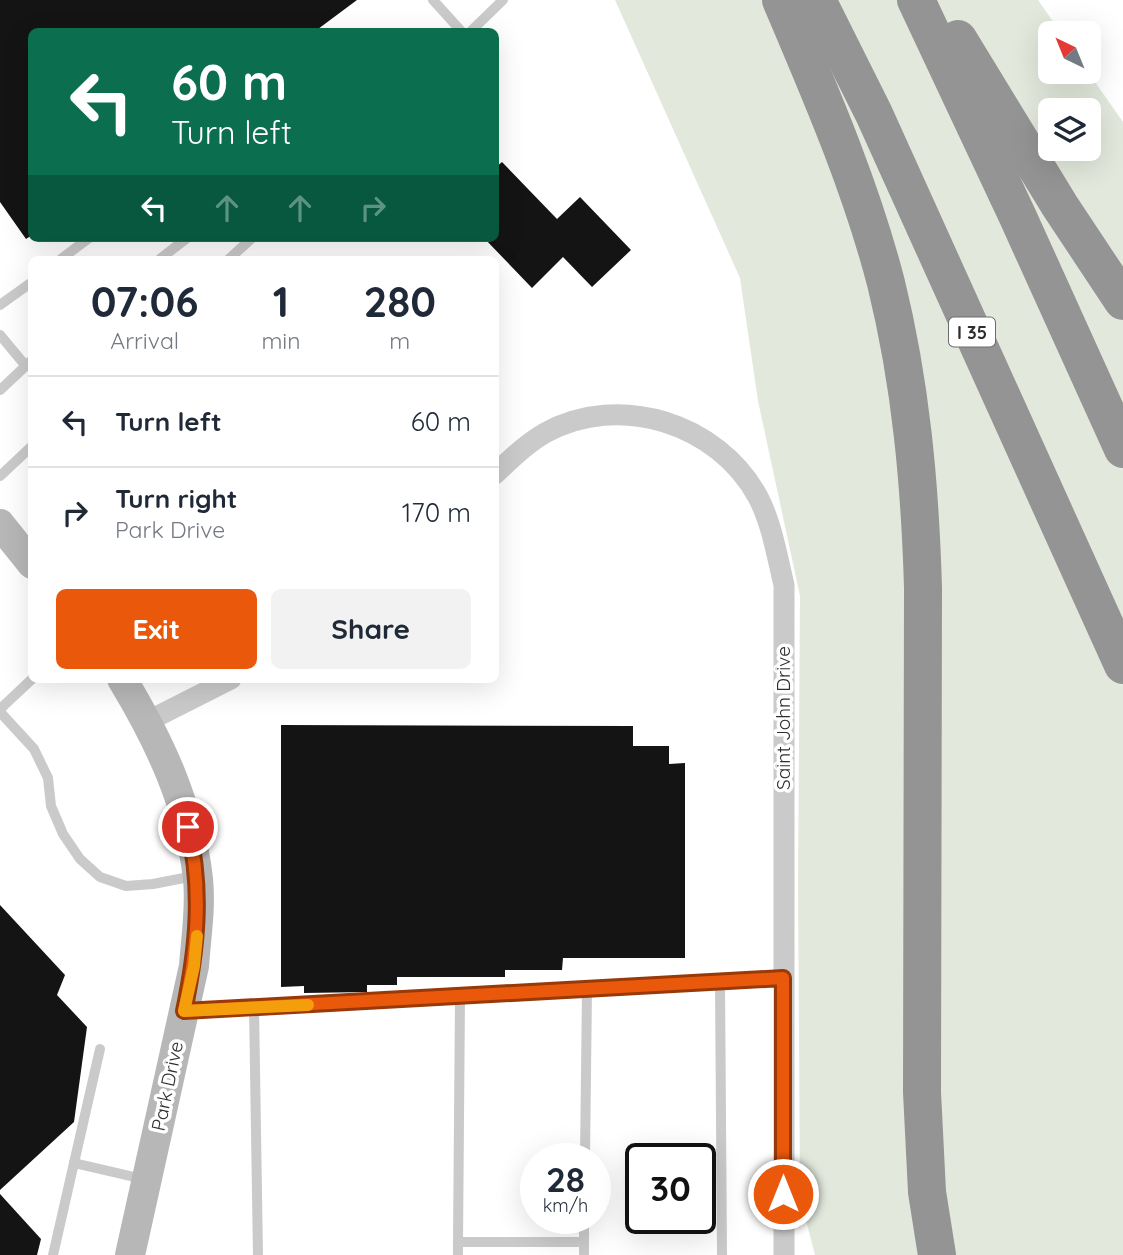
<!DOCTYPE html>
<html lang="en">
<head>
<meta charset="utf-8">
<style>
	:root { --surface:#fff; --page:#f2f2f3; --text:#1f2937; --muted:#747a83; --line:#e0e1e3; --accent:#ea580c }
	body { margin:0; font-family:Quicksand,sans-serif; background:var(--page); color:var(--text); height:100vh; display:flex; flex-direction:column; font-size:26px; white-space:nowrap }
	* { box-sizing:border-box; margin:0 }
	p { font-size:23px; color:var(--muted) }
	.icon { flex:none; width:38px; height:38px; fill:none; stroke:currentColor; stroke-width:2; stroke-linecap:round; stroke-linejoin:round }
	.map { position:relative; flex:1; overflow:hidden }
	.side { position:absolute; left:28px; top:256px; width:471px; height:427px; display:flex; flex-direction:column; background:var(--surface); border-radius:10px; box-shadow:0 7px 28px #0002 }
	.side>* { flex:none }
	.banner { position:absolute; left:28px; top:28px; width:471px; height:214px; border-radius:10px; box-shadow:0 7px 28px #0002; background:#0b6e4f; color:#fff; overflow:hidden }
	.needle { width:46px; rotate:317deg }
	.controls { position:absolute; left:1038px; top:21px; display:grid; gap:14px }
	.controls a { display:grid; place-items:center; width:63px; height:63px; border-radius:10px; background:var(--surface); box-shadow:0 7px 28px #0002; font-size:35px }
	.speed { position:absolute; left:520px; top:1143px; display:flex; gap:14px; font-size:35px; font-weight:700; text-align:center }
	.speed>* { display:grid; place-content:center; width:91px; height:91px; border-radius:50%; background:var(--surface); box-shadow:0 7px 28px #0002; line-height:1 }
	.speed small { font-size:18px; font-weight:400 }
	.speed .limit { border:4px solid #111; border-radius:10px; background:#fff; color:#111 }
	.pin { position:absolute; display:grid; place-items:center; width:60px; height:60px; color:#fff; margin:-30px; border:4px solid #fff; border-radius:50%; box-shadow:0 2px 7px #0007 }
	.me { position:absolute; width:77px; margin:-38px; rotate:0deg; stroke-linejoin:round; filter:drop-shadow(0 0 5px #0008) }
	.turn { display:flex; align-items:center; gap:24px; height:147px; padding:0 28px; font-size:32px }
	.turn .icon { width:91px; height:91px; stroke-width:2.5 }
	.turn b { display:block; font-size:49px; line-height:60px }
	.lanes { display:flex; align-items:center; height:66px; padding:0 28px; background:#0003; justify-content:center; gap:35px; direction:ltr }
	.lanes .off { opacity:.35 }
	.eta { display:flex; justify-content:space-evenly; align-items:center; height:119px; text-align:center }
	.eta b { font-size:42px; font-weight:700; line-height:49px }
	.cta { display:flex; gap:14px; margin-top:auto; padding:14px 28px }
	.cta a { flex:1; height:80px; border-radius:10px; background:var(--accent); color:#fff; font-size:28px; font-weight:700; line-height:80px; text-align:center }
	.cta a+a { background:var(--page); color:var(--text) }
	ul { padding:0; list-style:none }
	li { display:flex; align-items:center; gap:21px; height:91px; padding:0 28px; border-top:2px solid var(--line) }
	li div { flex:1 }
	li b { display:block; font-size:26px }
	li em { font-style:normal }
	.map>svg:first-child { display:block }
	.green { fill:#e2e9dc; fill-rule:evenodd }
	.building { fill:#141414 }
	.lines { fill:none; stroke-linecap:round; stroke-linejoin:round }
	.lane { stroke:#cacaca; stroke-width:10 }
	.street { stroke:#cacaca; stroke-width:21 }
	.secondary { stroke:#b7b7b7; stroke-width:30 }
	.highway { stroke:#949494; stroke-width:38 }
	.route-casing { stroke:#983908; stroke-width:18 }
	.route { stroke:#ea580c; stroke-width:12 }
	.slow { stroke:#f59e0b; stroke-width:12 }
	.labels { text-anchor:middle; dominant-baseline:central; stroke-width:7; stroke-linejoin:round; paint-order:stroke }
	.shield { fill:#fff; stroke:#6c6c6c; stroke-width:2 }
	.shield-label { font-size:18px; font-weight:bold; fill:#2d2d2d }
	.street-label { font-size:19px; fill:#2d2d2d; stroke:#fff }
</style>
</head>
<body>
<div class="map">
<svg width="1123" height="1255" viewBox="0 0 1123 1255">
	<rect width="100%" height="100%" fill="#fff"/>
	<path class="green" d="M 615,0 L 1038,0 L 1061,33 L 1050,33 L 1050,72 L 1088,72 L 1123,122 L 1123,1255 L 815,1255 L 800,1197 L 798,884 L 800,596 L 758,401 L 740,278 ZM 1050,110 L 1088,110 L 1088,149 L 1050,149 Z"/>
	<g class="building">
		<polygon points="0,0 357,0 314,32 32,32 32,235 26,239 0,202"/>
		<polygon points="502,162 557,219 580,197 631,250 592,287 563,257 532,288 484,238 495,238 495,168"/>
		<polygon points="281,725 633,726 633,746 669,746 669,764 685,763 685,958 563,958 562,970 505,970 505,977 397,977 397,985 367,985 367,992 304,993 304,986 281,987"/>
		<polygon points="0,905 65,975 57,995 87,1027 74,1122 0,1190"/>
		<polygon points="0,1194 41,1239 37,1255 0,1255"/>
	</g>
	<g class="lines">
		<g class="lane">
			<polyline points="433,0 462,32"/>
			<polyline points="470,32 503,0"/>
			<polyline points="61,259 89,238"/>
			<polyline points="160,259 187,238"/>
			<polyline points="229,259 252,238"/>
			<polyline points="0,305 32,282"/>
			<polyline points="0,335 25,365"/>
			<polyline points="0,390 32,360"/>
			<polyline points="0,476 32,446"/>
			<polyline points="0,709 32,679"/>
			<polyline points="0,712 34,749 48,778 51,806 63,834 80,859 100,877 126,886 153,884 194,876"/>
			<polyline points="720,982 722,1255"/>
			<polyline points="254,1007 258,1255"/>
			<polyline points="186,1011 783,978"/>
			<polyline points="585,1158 587,989"/>
			<polyline points="74,1163 143,1179"/>
			<polyline points="458,1242 460,996"/>
			<polyline points="584,1242 584,1218"/>
			<polyline points="53,1255 100,1049"/>
			<polyline points="458,1255 458,1242 584,1242 584,1255"/>
		</g>
		<g class="street">
			<path d="M 495,474 C 511,459 526,444 545,433 C 619,392 718,423 758,497 C 772,524 777,556 784,585 L 784,1255"/>
			<polyline points="148,721 231,679"/>
		</g>
		<g class="secondary">
			<polyline points="0,524 32,564"/>
			<path d="M 122,679 C 160,742 190,806 198,879 C 201,908 196,937 194,966 L 130,1255"/>
		</g>
		<g class="highway">
			<path d="M 781,0 C 820,92 861,186 886,283 C 911,384 920,485 923,588 L 922,1092 L 927,1192 L 937,1255"/>
			<polyline points="817,0 874,114 1123,665"/>
			<polyline points="916,0 1017,215 1123,449"/>
			<polyline points="958,39 1060,206 1123,301"/>
		</g>
	</g>
	<g class="lines">
		<defs>
			<path id="route" d="M 188,827 C 203,890 197,949 184,1011 L 783,978 L 783,1194"/>
		</defs>
		<use href="#route" class="route-casing"/>
		<use href="#route" class="route"/>
		<polyline class="slow" points="197,936 194,966 184,1011 308,1005"/>
	</g>
	<g class="labels">
		<rect class="shield" x="949" y="317.5" width="46" height="29" rx="5"/>
		<g class="shield-label">
			<text x="972" y="332">I 35</text>
		</g>
		<g class="street-label">
			<text transform="translate(783 718) rotate(-90)">Saint John Drive</text>
			<text transform="translate(167 1086) rotate(-78)">Park Drive</text>
		</g>
	</g>
</svg>
<div class="controls">
<a><svg class="needle" viewBox="-14 -14 28 28"><path d="M0-13l5 13h-10z" fill="#e53935"/><path d="M0 13l5-13h-10z" fill="#747a83"/></svg></a>
<a><svg class="icon" aria-label="layers" viewBox="0 0 24 24"><path d="M12 4l9 5-9 5-9-5zM3 14l9 5 9-5"/></svg></a>
</div>
<div class="speed"><div>28<small>km/h</small></div><div class="limit">30</div></div>
<div class="pin" style="left:188px;top:827px;background:#d93025"><svg class="icon" aria-label="arrive" viewBox="0 0 24 24"><path d="M6 21V4h12l-3 4 3 4H6"/></svg></div>
<svg class="me" style="left:783px;top:1194px" viewBox="-20 -20 40 40"><circle r="17" fill="#ea580c" stroke="#fff" stroke-width="3"/><path d="M0-11L8 9 0 5-8 9z" fill="#fff"/></svg>
<div class="banner">
<div class="turn"><svg class="icon" aria-label="left" viewBox="0 0 24 24"><path d="M17 20v-9H6M10 6l-5 5 5 5"/></svg><div><b>60 m</b>Turn left</div></div>
<div class="lanes"><svg class="icon" aria-label="left" viewBox="0 0 24 24"><path d="M17 20v-9H6M10 6l-5 5 5 5"/></svg><svg class="icon off" aria-label="ahead" viewBox="0 0 24 24"><path d="M12 20V5M6 11l6-6 6 6"/></svg><svg class="icon off" aria-label="ahead" viewBox="0 0 24 24"><path d="M12 20V5M6 11l6-6 6 6"/></svg><svg class="icon off" aria-label="right" viewBox="0 0 24 24"><path d="M7 20v-9h11M14 6l5 5-5 5"/></svg></div>
</div>
<section class="side">
<div class="eta">
<div><b>07:06</b><p>Arrival</p></div>
<div><b>1</b><p>min</p></div>
<div><b>280</b><p>m</p></div>
</div>
<ul>
<li><svg class="icon" aria-label="left" viewBox="0 0 24 24"><path d="M17 20v-9H6M10 6l-5 5 5 5"/></svg><div><b>Turn left</b></div><em>60 m</em></li>
<li><svg class="icon" aria-label="right" viewBox="0 0 24 24"><path d="M7 20v-9h11M14 6l5 5-5 5"/></svg><div><b>Turn right</b><p>Park Drive</p></div><em>170 m</em></li>
</ul>
<div class="cta"><a>Exit</a><a>Share</a></div>
</section>
</div>
</body>
</html>
